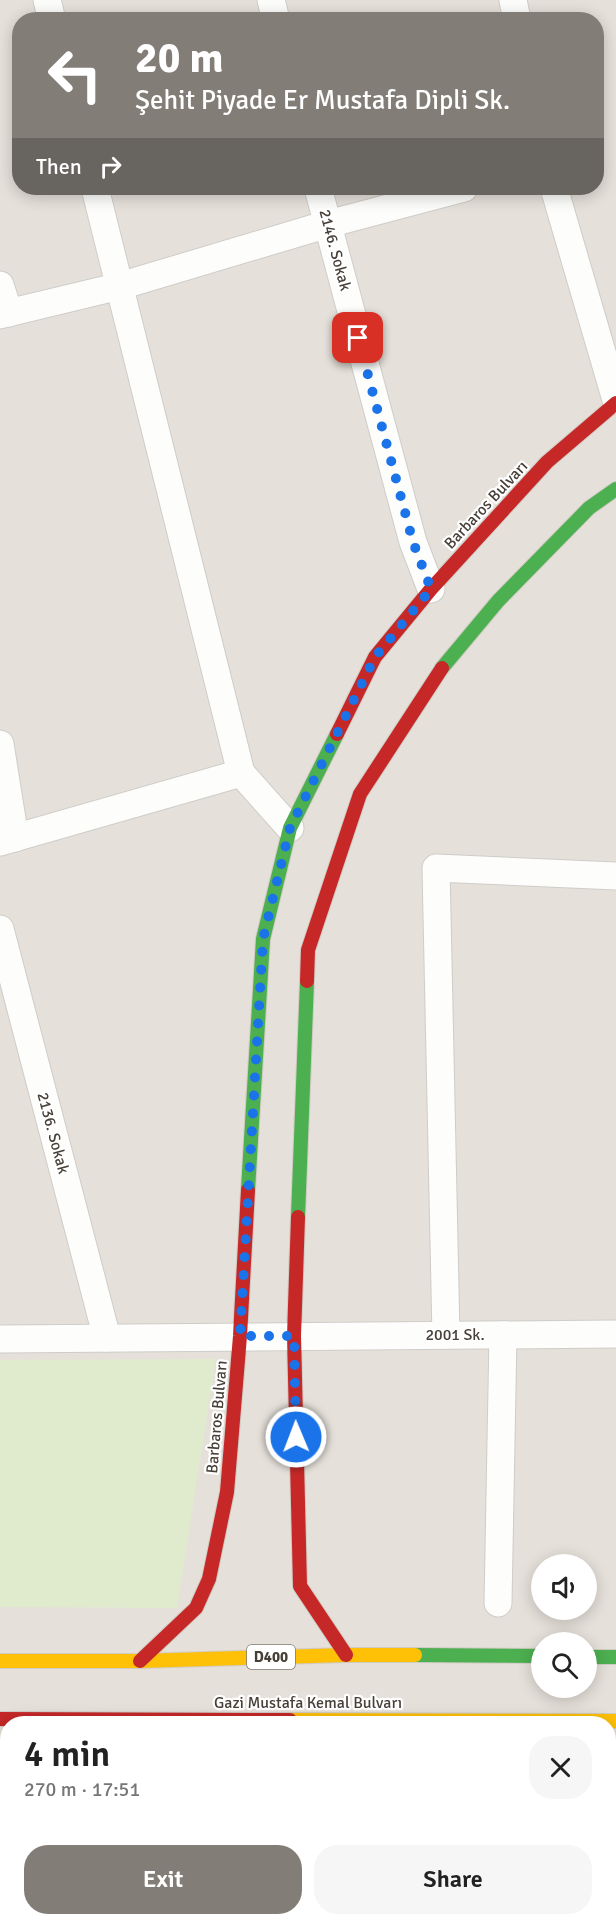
<!DOCTYPE html>
<html lang="en">
<head>
<meta charset="utf-8">
<style>
	:root { --surface:#fff; --page:#f6f6f6; --text:#222; --muted:#767676; --accent:#827d77 }
	body { margin:0; font-family:Signika,sans-serif; background:var(--page); color:var(--text); height:100vh; display:flex; flex-direction:column; font-size:22px; white-space:nowrap }
	* { box-sizing:border-box; margin:0 }
	p { font-size:20px; color:var(--muted) }
	.icon { flex:none; width:33px; height:33px; fill:none; stroke:currentColor; stroke-width:2; stroke-linecap:round; stroke-linejoin:round }
	.map { position:relative; flex:1; overflow:hidden }
	.sheet { position:absolute; left:0px; top:1716px; width:616px; height:210px; display:flex; flex-direction:column; background:var(--surface); border-radius:24px 24px 0 0; box-shadow:0 3px 15px #0003 }
	.sheet>* { flex:none }
	.top-card { position:absolute; left:12px; top:12px; width:592px; height:183px; border-radius:24px; box-shadow:0 3px 15px #0003; background:#827d77; color:#fff; overflow:hidden }
	.controls { position:absolute; left:531px; top:1554px; display:grid; gap:12px }
	.controls a { display:grid; place-items:center; width:66px; height:66px; border-radius:50%; background:var(--surface); box-shadow:0 3px 15px #0003; font-size:30px }
	.pin { position:absolute; display:grid; place-items:center; width:51px; height:51px; color:#fff; margin:-26px; border-radius:12px; box-shadow:0 3px 9px #0006 }
	.me { position:absolute; width:66px; margin:-33px; rotate:359deg; stroke-linejoin:round; filter:drop-shadow(0 0 4px #0008) }
	.turn { display:flex; align-items:center; gap:21px; height:126px; padding:0 24px; font-size:27px }
	.turn .icon { width:78px; height:78px; stroke-width:2.5 }
	.turn b { display:block; font-size:42px; line-height:51px }
	.then { display:flex; align-items:center; height:57px; padding:0 24px; background:#0003; gap:12px; font-size:22px }
	.round { display:grid; place-items:center; flex:none; width:63px; height:63px; border-radius:24px; background:var(--page) }
	.headline { display:flex; align-items:center; justify-content:space-between; height:102px; padding:0 24px }
	h1 { font-size:36px; font-weight:600; line-height:45px }
	.action { display:flex; gap:12px; margin-top:auto; padding:12px 24px }
	.action a { flex:1; height:69px; border-radius:24px; background:var(--accent); color:#fff; font-size:24px; font-weight:600; line-height:69px; text-align:center }
	.action a+a { background:var(--page); color:var(--text) }
	.map>svg:first-child { display:block }
	.residential { fill:#e5e0d9; fill-rule:evenodd }
	.green { fill:#e0eacd }
	.building { fill:#dbd8d4 }
	.lines { fill:none; stroke-linecap:round; stroke-linejoin:round }
	.street-casing { stroke:#cfcdc9; stroke-width:29 }
	.fast-casing { stroke:#d0cbc3; stroke-width:16 }
	.slow-casing { stroke:#d0cbc3; stroke-width:16 }
	.jam-casing { stroke:#d0cbc3; stroke-width:16 }
	.street { stroke:#fdfdfc; stroke-width:27 }
	.fast { stroke:#4caf50; stroke-width:14 }
	.slow { stroke:#ffc107; stroke-width:14 }
	.jam { stroke:#c62828; stroke-width:14 }
	.route { stroke:#1a73e8; stroke-width:10; stroke-dasharray:0 18 }
	.labels { text-anchor:middle; dominant-baseline:central; stroke-width:4.5; stroke-linejoin:round; paint-order:stroke }
	.shield { fill:#fff; stroke:#7e7974; stroke-width:1.5 }
	.shield-label { font-size:15px; font-weight:bold; fill:#474038 }
	.street-label { font-size:16px; fill:#474038; stroke:#fff }
</style>
</head>
<body>
<div class="map">
<svg width="616" height="1926" viewBox="0 0 616 1926">
	<rect width="100%" height="100%" fill="#f1efec"/>
	<path class="residential" d="M 0,0 L 616,0 L 616,1926 L 0,1926 ZM 20,20 L 597,20 L 597,188 L 20,188 ZM 542,1564 L 586,1564 L 586,1610 L 542,1610 ZM 542,1642 L 586,1642 L 586,1688 L 542,1688 ZM 8,1724 L 609,1724 L 609,1918 L 8,1918 Z"/>
	<g class="green">
		<polygon points="216,1359 177,1608 0,1607 0,1360"/>
		<rect x="207" y="1919" width="26" height="7"/>
	</g>
	<polygon class="building" points="609,1864 616,1864 616,1926 392,1926 393,1918 609,1918"/>
	<g class="lines">
		<defs>
			<g id="street">
				<polyline points="47,0 52,20"/>
				<polyline points="271,0 276,20"/>
				<polyline points="513,0 517,20"/>
				<polyline points="95,188 241,773"/>
				<polyline points="318,188 413,542 431,589"/>
				<polyline points="554,188 616,400"/>
				<polyline points="0,285 9,313"/>
				<polyline points="0,315 120,286 328,224 464,188"/>
				<polyline points="0,744 15,838"/>
				<polyline points="0,842 241,773 290,828"/>
				<polyline points="0,929 107,1338"/>
				<polyline points="446,1335 436,868 616,876"/>
				<polyline points="0,1339 616,1334"/>
				<polyline points="498,1603 503,1335"/>
			</g>
			<g id="fast">
				<polyline points="442,668 498,601 589,508 616,489"/>
				<polyline points="248,1190 263,939 290,828 337,734"/>
				<polyline points="298,1217 307,981"/>
				<polyline points="415,1655 542,1656"/>
				<polyline points="586,1657 616,1657"/>
				<polyline points="182,1918 182,1926"/>
				<polyline points="278,1918 279,1926"/>
			</g>
			<g id="slow">
				<polyline points="0,1661 140,1661 346,1655 415,1655"/>
				<polyline points="290,1720 616,1721"/>
			</g>
			<g id="jam">
				<polyline points="337,734 375,657 431,589 547,462 616,403"/>
				<polyline points="307,981 308,950 360,794 442,668"/>
				<polyline points="298,1217 294,1336 300,1586 346,1655"/>
				<polyline points="140,1661 196,1608 209,1579 227,1492 240,1336 248,1190"/>
				<polyline points="0,1719 290,1720"/>
			</g>
		</defs>
		<use href="#street" class="street-casing"/>
		<use href="#fast" class="fast-casing"/>
		<use href="#slow" class="slow-casing"/>
		<use href="#jam" class="jam-casing"/>
		<use href="#street" class="street"/>
		<use href="#fast" class="fast"/>
		<use href="#slow" class="slow"/>
		<use href="#jam" class="jam"/>
	</g>
	<g class="lines">
		<polyline class="route" points="296,1437 294,1336 240,1336 263,939 290,828 375,657 431,589 413,542 358,338"/>
	</g>
	<g class="labels">
		<rect class="shield" x="247" y="1645" width="48" height="24" rx="4.5"/>
		<g class="shield-label">
			<text x="271" y="1657">D400</text>
		</g>
		<g class="street-label">
			<text transform="translate(335 250) rotate(75)">2146. Sokak</text>
			<text transform="translate(486 505) rotate(-47)">Barbaros Bulvarı</text>
			<text transform="translate(53 1133) rotate(75)">2136. Sokak</text>
			<text x="455" y="1335">2001 Sk.</text>
			<text transform="translate(217 1417) rotate(-85)">Barbaros Bulvarı</text>
			<text x="308" y="1703">Gazi Mustafa Kemal Bulvarı</text>
		</g>
	</g>
</svg>
<div class="controls">
<a><svg class="icon" aria-label="sound" viewBox="0 0 24 24"><path d="M4 9h4l5-4v14l-5-4H4zM17 9q2 3 0 6"/></svg></a>
<a><svg class="icon" aria-label="search" viewBox="0 0 24 24"><circle cx="10" cy="10" r="6"/><path d="M15 15l6 6"/></svg></a>
</div>
<div class="pin" style="left:358px;top:338px;background:#d93025"><svg class="icon" aria-label="arrive" viewBox="0 0 24 24"><path d="M6 21V4h12l-3 4 3 4H6"/></svg></div>
<svg class="me" style="left:296px;top:1437px" viewBox="-20 -20 40 40"><circle r="17" fill="#1a73e8" stroke="#fff" stroke-width="3"/><path d="M0-11L8 9 0 5-8 9z" fill="#fff"/></svg>
<div class="top-card">
<div class="turn"><svg class="icon" aria-label="left" viewBox="0 0 24 24"><path d="M17 20v-9H6M10 6l-5 5 5 5"/></svg><div><b>20 m</b>Şehit Piyade Er Mustafa Dipli Sk.</div></div>
<div class="then">Then<svg class="icon" aria-label="right" viewBox="0 0 24 24"><path d="M7 20v-9h11M14 6l5 5-5 5"/></svg></div>
</div>
<section class="sheet">
<div class="headline"><div><h1>4 min</h1><p>270 m · 17:51</p></div><a class="round"><svg class="icon" aria-label="close" viewBox="0 0 24 24"><path d="M6 6l12 12M18 6L6 18"/></svg></a></div>
<div class="action"><a>Exit</a><a>Share</a></div>
</section>
</div>
</body>
</html>
